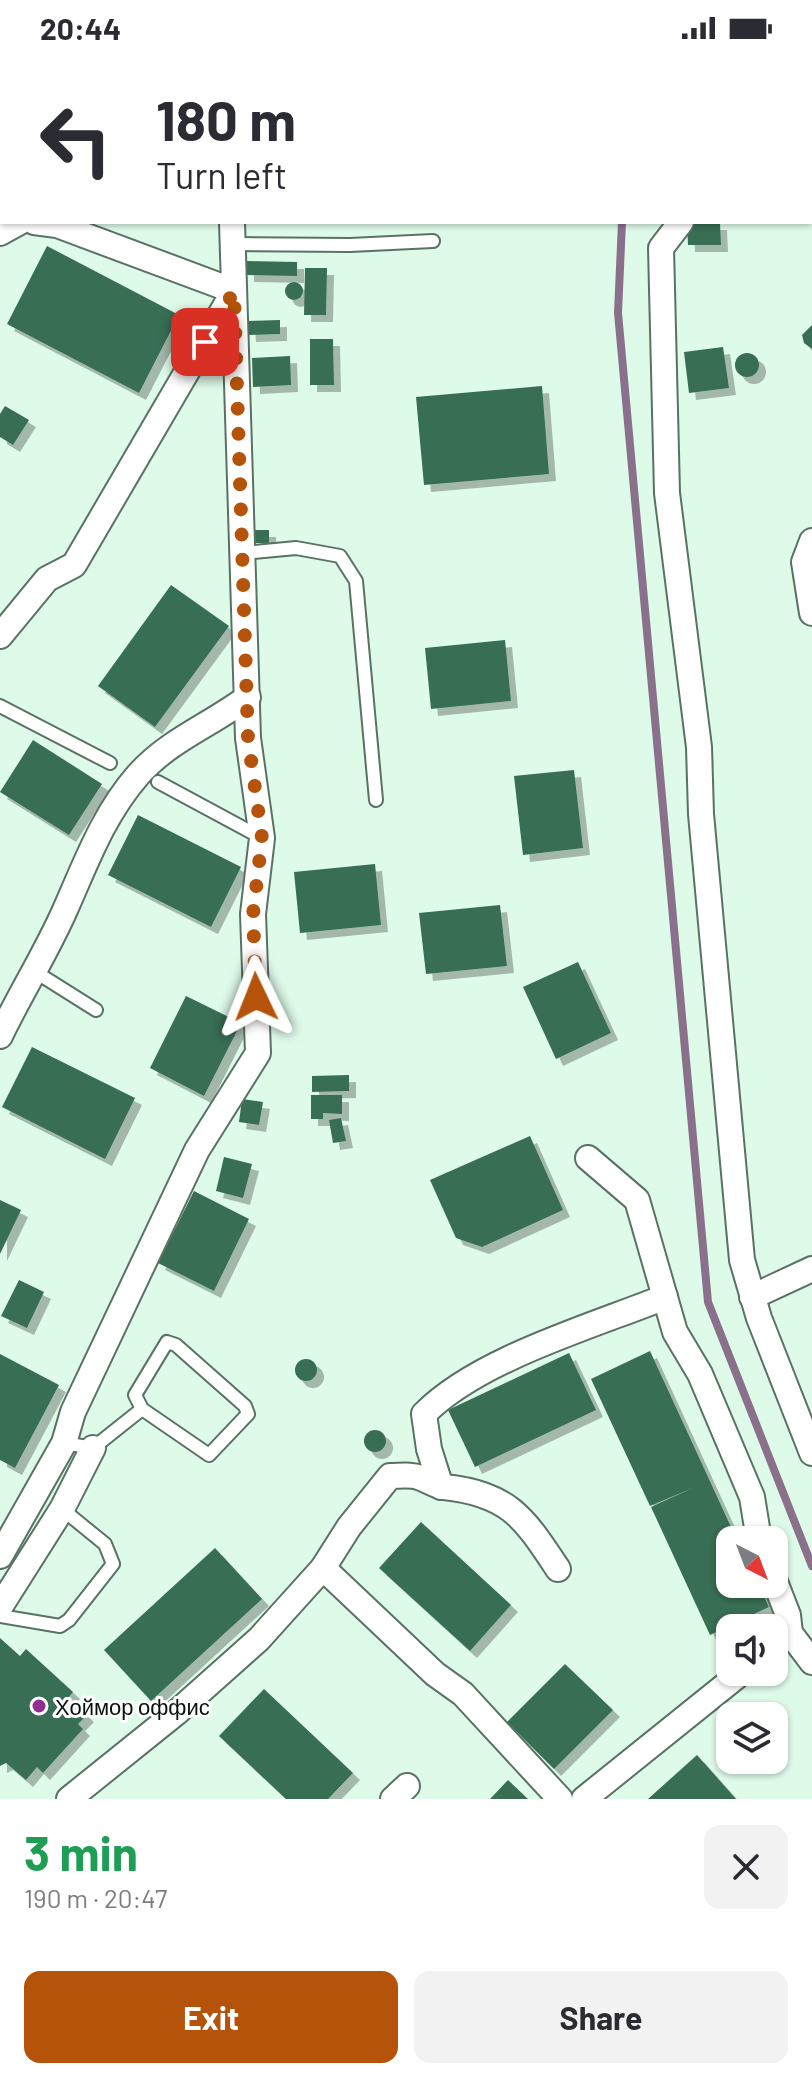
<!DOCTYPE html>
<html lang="en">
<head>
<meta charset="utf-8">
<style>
	:root { --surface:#fff; --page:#f2f2f3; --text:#2b2b33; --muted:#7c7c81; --accent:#b45309 }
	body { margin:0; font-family:Barlow,sans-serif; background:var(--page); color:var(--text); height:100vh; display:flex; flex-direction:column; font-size:30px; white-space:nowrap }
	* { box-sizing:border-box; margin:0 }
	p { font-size:26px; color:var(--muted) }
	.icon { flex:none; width:44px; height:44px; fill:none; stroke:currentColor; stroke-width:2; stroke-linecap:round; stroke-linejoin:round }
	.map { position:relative; height:1743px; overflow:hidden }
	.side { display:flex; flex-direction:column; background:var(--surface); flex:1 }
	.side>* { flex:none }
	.hud { position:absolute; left:0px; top:0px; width:812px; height:168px; box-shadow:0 2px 6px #0004; background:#fff; color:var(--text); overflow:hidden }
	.needle { width:52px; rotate:138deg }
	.fabs { position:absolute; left:716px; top:1470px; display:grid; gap:16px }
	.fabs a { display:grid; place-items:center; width:72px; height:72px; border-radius:16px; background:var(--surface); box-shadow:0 2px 6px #0004; font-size:40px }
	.pin { position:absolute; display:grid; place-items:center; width:68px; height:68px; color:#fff; margin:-34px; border-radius:16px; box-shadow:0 4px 12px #0006 }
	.me { position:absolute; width:88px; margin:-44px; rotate:358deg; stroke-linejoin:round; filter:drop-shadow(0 0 6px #0008) }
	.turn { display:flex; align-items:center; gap:28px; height:168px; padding:0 24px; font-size:36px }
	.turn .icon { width:104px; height:104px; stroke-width:2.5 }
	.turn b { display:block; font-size:56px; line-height:68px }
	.round { display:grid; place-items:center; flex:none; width:84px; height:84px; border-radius:16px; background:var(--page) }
	.overview { display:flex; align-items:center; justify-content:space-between; height:136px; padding:0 24px }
	h1 { font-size:48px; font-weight:700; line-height:60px; color:#1e9e55 }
	.cta { display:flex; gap:16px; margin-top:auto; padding:16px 24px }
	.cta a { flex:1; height:92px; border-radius:16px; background:var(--accent); color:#fff; font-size:32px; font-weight:700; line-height:92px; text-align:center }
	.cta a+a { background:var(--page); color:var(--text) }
	.status { display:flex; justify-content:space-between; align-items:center; height:56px; padding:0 40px; background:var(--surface); direction:ltr }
	.status svg { height:22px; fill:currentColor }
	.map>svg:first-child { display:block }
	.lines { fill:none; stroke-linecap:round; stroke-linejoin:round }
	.stream { stroke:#8b708c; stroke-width:8 }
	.building { fill:#376e52; filter:url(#shadow) }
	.service-casing { stroke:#597264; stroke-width:16 }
	.minor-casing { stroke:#597264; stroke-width:28 }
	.service { stroke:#fff; stroke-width:12 }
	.minor { stroke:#fff; stroke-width:24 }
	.route { stroke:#b45309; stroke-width:14; stroke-dasharray:0 25.2 }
	.poi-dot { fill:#912d93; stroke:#fff; stroke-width:3 }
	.labels { text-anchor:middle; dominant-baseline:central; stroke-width:6; stroke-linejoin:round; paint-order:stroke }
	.poi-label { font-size:22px; fill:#08120d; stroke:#fff; text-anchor:start }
</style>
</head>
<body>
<div class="status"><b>20:44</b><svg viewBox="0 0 49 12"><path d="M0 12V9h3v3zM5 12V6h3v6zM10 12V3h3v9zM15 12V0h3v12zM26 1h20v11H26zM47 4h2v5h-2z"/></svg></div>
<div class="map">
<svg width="812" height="1743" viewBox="0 0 812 1743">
	<defs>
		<filter id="shadow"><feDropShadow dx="7" dy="7" stdDeviation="0" flood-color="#0004"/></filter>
	</defs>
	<rect width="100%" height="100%" fill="#defae9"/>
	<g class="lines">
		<g class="stream">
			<polyline points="592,0 593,2"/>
			<polyline points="622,166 618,257 708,1246 812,1510"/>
		</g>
	</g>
	<g class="building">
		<polygon points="687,167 720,167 721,189 688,189"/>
		<polygon points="47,190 179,259 139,337 7,268"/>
		<polygon points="247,205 297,206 297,220 247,219"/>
		<polygon points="305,212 327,212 326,259 304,259"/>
		<circle cx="294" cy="235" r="9"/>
		<polygon points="280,264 280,278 249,279 248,265"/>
		<polygon points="812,269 812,293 804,287 802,279"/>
		<polygon points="310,283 333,283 334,329 310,329"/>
		<polygon points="723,291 729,332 689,337 684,296"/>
		<circle cx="747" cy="309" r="12"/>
		<polygon points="290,300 291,329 253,331 252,302"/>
		<polygon points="542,330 549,418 424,429 416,341"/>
		<polygon points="5,350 29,364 13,389 0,381 0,358"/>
		<polygon points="255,474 269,474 269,487 254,487"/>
		<polygon points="171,529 229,570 155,671 98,630"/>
		<polygon points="505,584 511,645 431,653 425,592"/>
		<polygon points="33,684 102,728 69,779 0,736"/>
		<polygon points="574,714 583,792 523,799 514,720"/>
		<polygon points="138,759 241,811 211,871 108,819"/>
		<polygon points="375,808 381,869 300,877 294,816"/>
		<polygon points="500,849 507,910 426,918 419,857"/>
		<polygon points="578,906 611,977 556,1003 523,931"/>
		<polygon points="186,940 241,967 204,1040 150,1012"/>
		<polygon points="32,991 135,1042 105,1103 2,1051"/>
		<polygon points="349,1019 349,1035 312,1036 312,1020"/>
		<polygon points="311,1039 342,1039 342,1058 323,1057 323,1063 311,1063"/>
		<polygon points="242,1043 263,1046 259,1069 239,1066"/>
		<polygon points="341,1062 346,1085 333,1087 329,1064"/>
		<polygon points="530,1080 563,1154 482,1191 456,1182 430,1124"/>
		<polygon points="224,1101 252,1108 243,1142 216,1135"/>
		<polygon points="194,1135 249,1163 214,1235 158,1207"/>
		<polygon points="0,1144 21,1154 0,1198"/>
		<polygon points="19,1224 44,1236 27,1272 1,1260"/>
		<polygon points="650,1295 737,1484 730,1484 730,1528 758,1528 769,1551 710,1579 651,1451 695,1431 650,1450 591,1323"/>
		<polygon points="569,1297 596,1354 475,1411 448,1354"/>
		<polygon points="0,1298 59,1329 15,1412 0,1404"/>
		<circle cx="306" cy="1314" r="11"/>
		<circle cx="375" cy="1385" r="11"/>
		<polygon points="421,1466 511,1549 470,1595 379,1512"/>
		<polygon points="215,1492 262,1543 151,1645 104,1594"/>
		<polygon points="0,1582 20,1600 26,1593 73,1636 68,1642 87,1659 78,1668 83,1673 43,1717 37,1711 26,1724 6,1707 0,1710"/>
		<polygon points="565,1608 613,1654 554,1713 507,1666"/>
		<polygon points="264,1633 353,1717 328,1743 286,1743 219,1680"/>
		<polygon points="697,1699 736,1743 648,1743"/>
		<polygon points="508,1724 528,1743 490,1743"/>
	</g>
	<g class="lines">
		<defs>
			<g id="service">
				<polyline points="37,0 40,2"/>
				<polyline points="82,2 83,0"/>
				<polyline points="233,188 350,189 433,185"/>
				<polyline points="243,497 296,492 340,500 356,525 376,744"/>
				<polyline points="0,650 110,707"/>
				<polyline points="158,726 262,782"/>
				<polyline points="34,915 96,954"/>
				<polygon points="167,1286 176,1289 245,1350 248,1358 209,1399 142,1353 135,1339"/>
				<polyline points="64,1387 93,1392 142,1353"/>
				<polyline points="0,1560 60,1570 69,1564 113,1508 105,1488 62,1453"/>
			</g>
			<g id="minor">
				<polyline points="230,2 230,0"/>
				<polyline points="810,131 812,130"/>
				<polyline points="681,166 661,192 667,437 699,691 701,758 742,1204 759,1262 812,1397"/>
				<polyline points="0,177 20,166"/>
				<polyline points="812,485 804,506 812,557"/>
				<polyline points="0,580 47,523 74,509 234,235 57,169 34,166"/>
				<path d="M 0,980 C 20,938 46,897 65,854 C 86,807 103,759 138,719 C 169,684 211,669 248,641"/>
				<polyline points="588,1102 637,1144 675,1276 700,1318 752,1441 759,1484"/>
				<polyline points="752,1241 812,1213"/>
				<path d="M 441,1431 L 429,1393 L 424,1358 C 478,1303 593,1270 665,1241"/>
				<polyline points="0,1500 64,1387 73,1356 197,1094 258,997 253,858 262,782 248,682 232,166"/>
				<polyline points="323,1512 435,1618 463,1638 560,1743"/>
				<polyline points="774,1523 788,1559 790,1577 812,1606"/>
				<polyline points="0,1551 62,1453 93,1392"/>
				<path d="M 69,1743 L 176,1657 L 259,1583 L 323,1512 L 349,1471 L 390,1420 C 400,1420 412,1418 421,1422 C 429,1425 436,1430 444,1431 C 510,1438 524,1462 558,1513"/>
				<polyline points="393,1743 407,1730"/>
				<polyline points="584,1743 742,1616"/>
			</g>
		</defs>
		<use href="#service" class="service-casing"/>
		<use href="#minor" class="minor-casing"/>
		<use href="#service" class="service"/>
		<use href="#minor" class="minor"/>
	</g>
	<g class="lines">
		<polyline class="route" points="205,286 234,235 248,682 262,782 253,858 256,941"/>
	</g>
	<circle class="poi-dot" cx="39" cy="1650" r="8"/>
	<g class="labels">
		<g class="poi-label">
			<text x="55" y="1650">Хоймор оффис</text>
		</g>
	</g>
</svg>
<div class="fabs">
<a><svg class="needle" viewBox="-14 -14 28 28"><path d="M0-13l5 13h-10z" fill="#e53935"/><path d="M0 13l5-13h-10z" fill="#7c7c81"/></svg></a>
<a><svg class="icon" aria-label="sound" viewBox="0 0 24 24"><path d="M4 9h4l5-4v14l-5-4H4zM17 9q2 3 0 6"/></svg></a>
<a><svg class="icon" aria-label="layers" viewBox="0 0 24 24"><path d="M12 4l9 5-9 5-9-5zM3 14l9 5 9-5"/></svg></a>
</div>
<div class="pin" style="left:205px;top:286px;background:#d93025"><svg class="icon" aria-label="arrive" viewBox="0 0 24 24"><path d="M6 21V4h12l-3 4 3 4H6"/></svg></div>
<svg class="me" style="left:256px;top:941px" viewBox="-20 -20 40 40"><path d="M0-17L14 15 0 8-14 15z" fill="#b45309" stroke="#fff" stroke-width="4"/></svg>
<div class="hud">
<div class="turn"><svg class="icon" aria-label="left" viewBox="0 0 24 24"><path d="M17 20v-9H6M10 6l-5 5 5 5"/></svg><div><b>180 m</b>Turn left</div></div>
</div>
</div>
<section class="side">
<div class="overview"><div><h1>3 min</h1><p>190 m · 20:47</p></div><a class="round"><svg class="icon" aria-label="close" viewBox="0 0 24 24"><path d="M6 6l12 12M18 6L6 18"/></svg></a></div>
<div class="cta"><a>Exit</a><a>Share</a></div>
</section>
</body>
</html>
